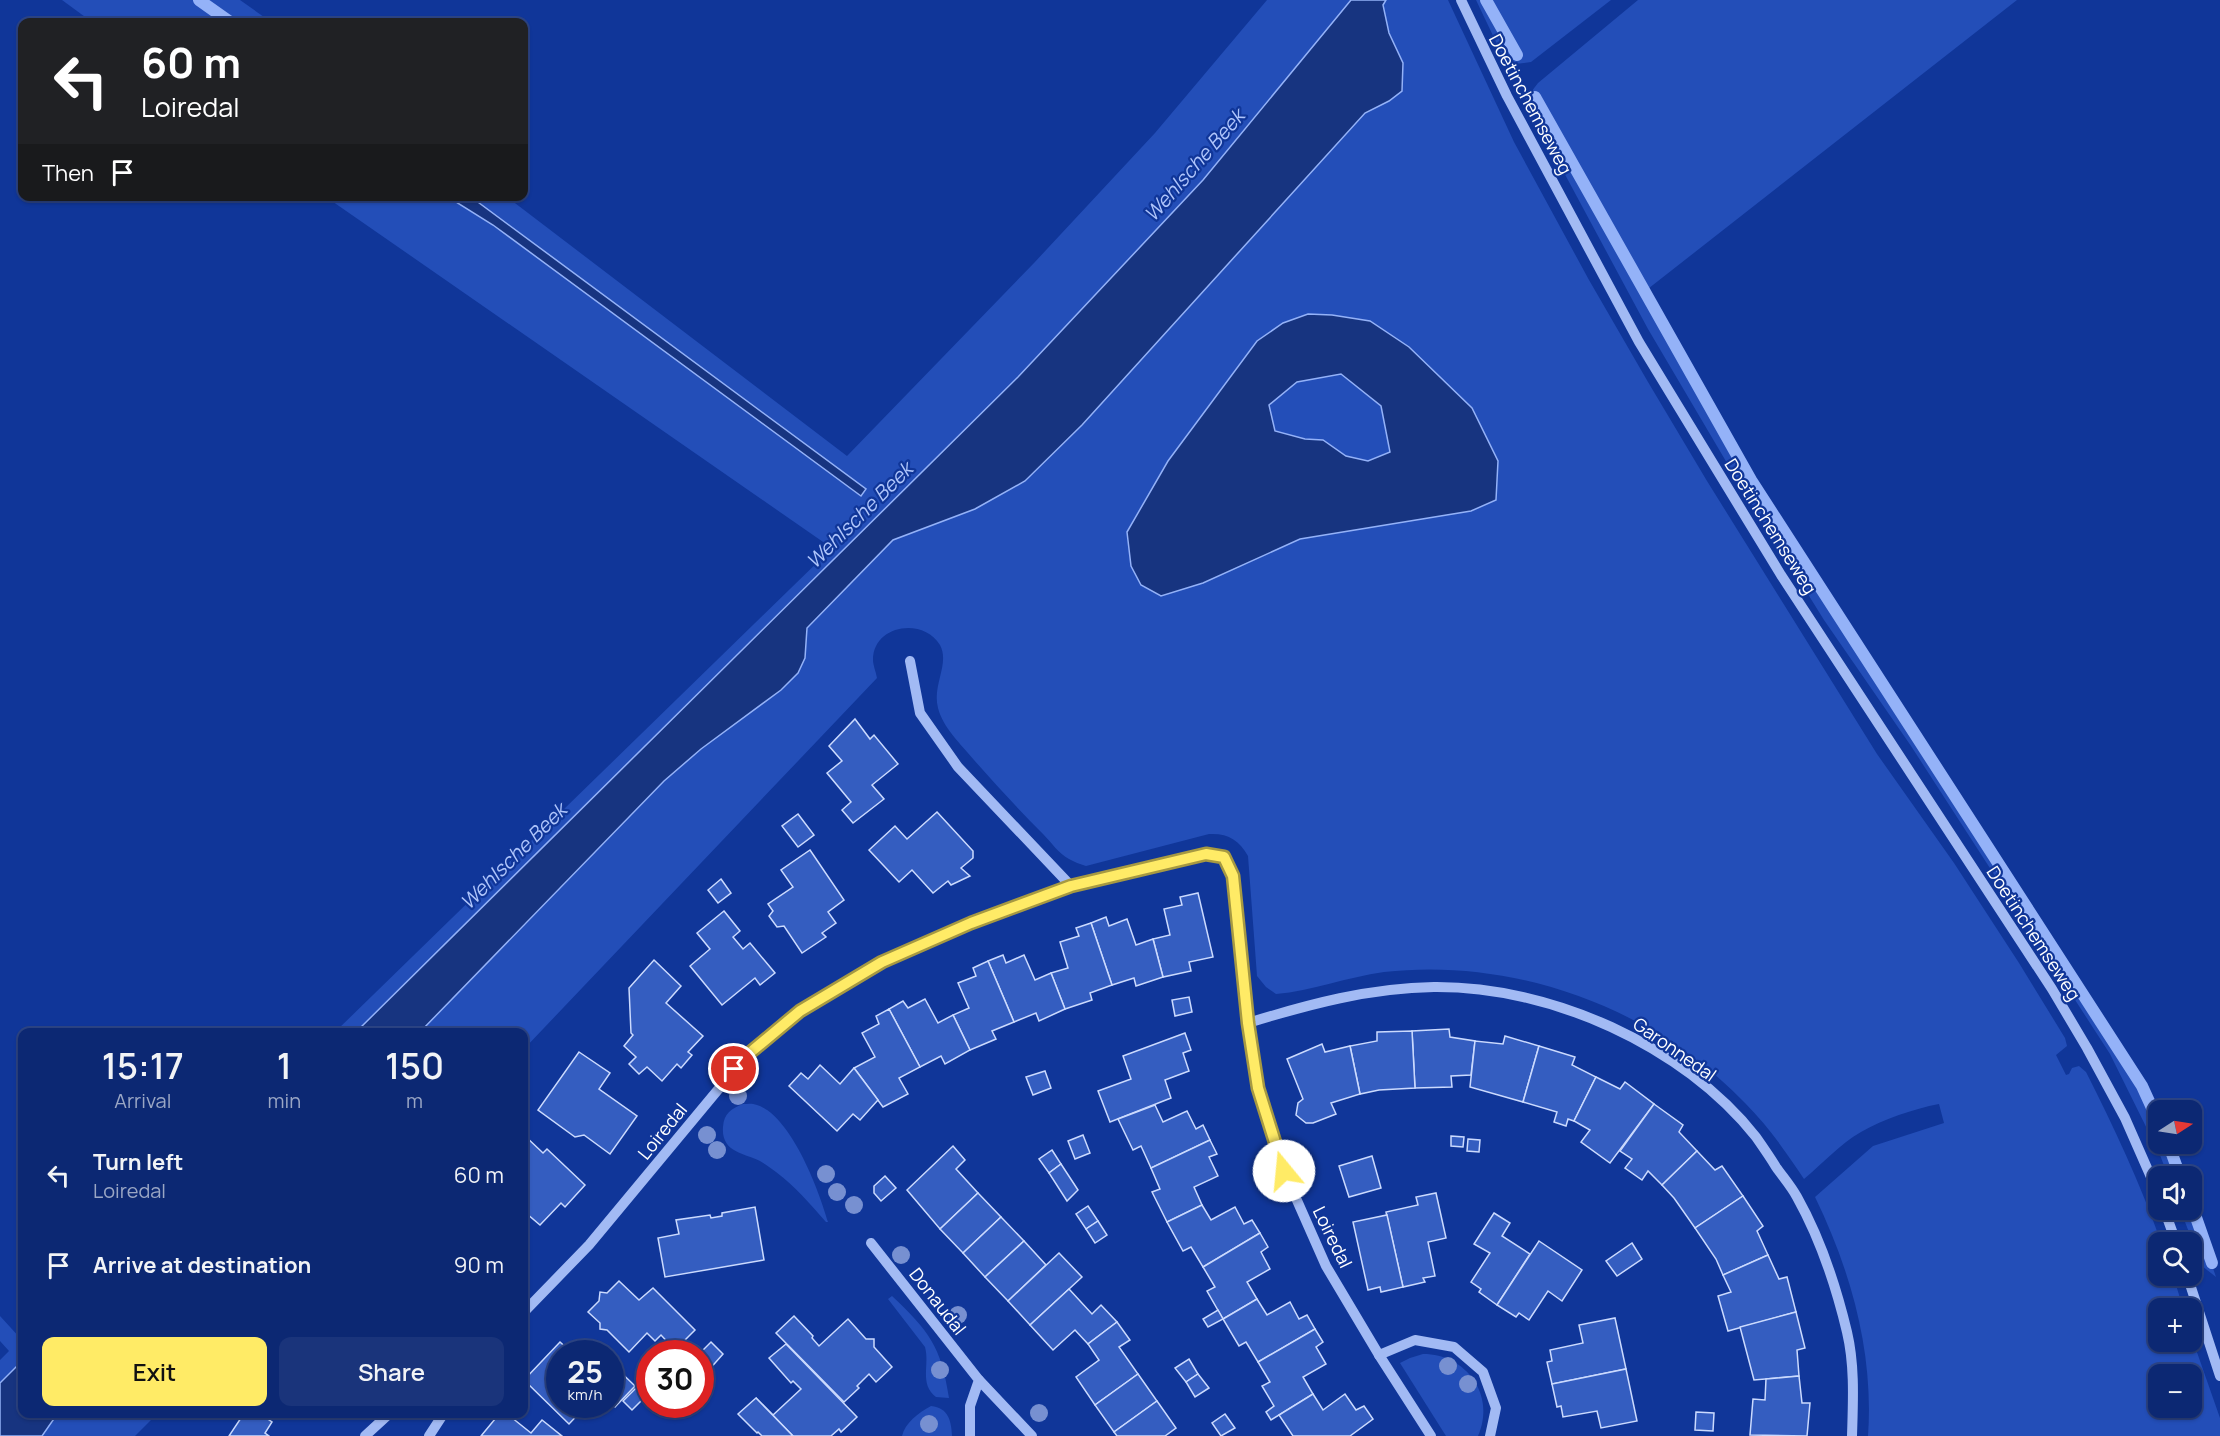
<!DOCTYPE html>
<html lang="en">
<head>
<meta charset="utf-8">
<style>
	:root { --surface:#0c2873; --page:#1a347b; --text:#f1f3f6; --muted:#9aa6c4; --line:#2c4485; --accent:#ffeb66 }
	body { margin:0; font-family:Manrope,sans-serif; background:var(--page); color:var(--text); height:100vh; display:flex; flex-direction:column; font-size:22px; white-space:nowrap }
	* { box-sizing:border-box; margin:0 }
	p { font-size:20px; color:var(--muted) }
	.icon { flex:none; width:33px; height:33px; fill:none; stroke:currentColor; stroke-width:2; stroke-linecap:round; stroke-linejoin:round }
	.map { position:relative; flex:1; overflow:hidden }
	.details { position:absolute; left:18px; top:1028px; width:510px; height:390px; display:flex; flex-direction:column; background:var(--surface); border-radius:12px; box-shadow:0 2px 4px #0004,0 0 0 2px var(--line) }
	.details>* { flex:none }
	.hud { position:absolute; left:18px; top:18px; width:510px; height:183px; border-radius:12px; box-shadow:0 2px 4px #0004,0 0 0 2px var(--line); background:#202124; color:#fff; overflow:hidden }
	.needle { width:39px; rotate:78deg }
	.buttons { position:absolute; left:2148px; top:1100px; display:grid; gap:12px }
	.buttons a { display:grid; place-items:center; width:54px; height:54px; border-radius:12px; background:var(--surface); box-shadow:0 2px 4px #0004,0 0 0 2px var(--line); font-size:30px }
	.speed { position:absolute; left:546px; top:1340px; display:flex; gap:12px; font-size:30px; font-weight:700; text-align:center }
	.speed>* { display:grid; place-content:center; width:78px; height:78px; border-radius:50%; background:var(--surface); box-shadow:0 2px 4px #0004,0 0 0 2px var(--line); line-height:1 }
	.speed small { font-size:15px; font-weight:400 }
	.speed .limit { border:9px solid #d22; background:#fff; color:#111 }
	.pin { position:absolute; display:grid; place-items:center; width:51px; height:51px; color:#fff; margin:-26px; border:3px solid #fff; border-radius:50%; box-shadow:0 2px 6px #0007 }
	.me { position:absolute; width:66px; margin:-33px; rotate:343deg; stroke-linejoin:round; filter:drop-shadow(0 0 4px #0008) }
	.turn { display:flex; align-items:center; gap:21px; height:126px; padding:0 24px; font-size:27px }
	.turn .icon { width:78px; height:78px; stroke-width:2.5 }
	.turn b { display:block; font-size:42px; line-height:51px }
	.then { display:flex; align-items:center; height:57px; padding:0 24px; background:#0003; gap:12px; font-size:22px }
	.eta { display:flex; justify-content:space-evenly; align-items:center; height:102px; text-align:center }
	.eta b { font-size:36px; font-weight:600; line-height:42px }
	.primary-button { display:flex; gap:12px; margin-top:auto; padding:12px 24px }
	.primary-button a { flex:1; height:69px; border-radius:12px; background:var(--accent); color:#111; font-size:24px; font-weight:600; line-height:69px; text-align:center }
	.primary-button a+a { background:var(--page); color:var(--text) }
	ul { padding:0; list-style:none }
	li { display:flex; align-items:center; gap:18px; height:90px; padding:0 24px }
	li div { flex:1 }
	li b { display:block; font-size:22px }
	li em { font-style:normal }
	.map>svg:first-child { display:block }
	.green { fill:#234eb8; fill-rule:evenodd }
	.water { fill:#173480; stroke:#94b2f8; stroke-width:1.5; fill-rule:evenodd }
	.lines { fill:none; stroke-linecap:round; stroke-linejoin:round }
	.stream { stroke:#94b2f8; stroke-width:12 }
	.building { fill:#345dc0; stroke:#cbdafe; stroke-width:1.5 }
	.minor { stroke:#a2baf4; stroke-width:10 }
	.tree { fill:#7790d1 }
	.route-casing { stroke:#a69942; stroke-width:15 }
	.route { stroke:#ffeb66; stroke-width:10 }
	.labels { text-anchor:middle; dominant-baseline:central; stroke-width:4.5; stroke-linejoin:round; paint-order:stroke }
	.street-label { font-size:18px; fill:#fff; stroke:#103699 }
	.water-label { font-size:20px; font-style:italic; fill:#afc5fb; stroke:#103699 }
</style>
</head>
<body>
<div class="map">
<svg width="2220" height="1436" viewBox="0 0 2220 1436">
	<rect width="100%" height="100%" fill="#103699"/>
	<g class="green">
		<polygon points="62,0 240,0 271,22 92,22"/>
		<polygon points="1267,0 1351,0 1203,180 1018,377 356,1032 335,1032 828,552 826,544 326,197 507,197 847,456 1034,263 1155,133"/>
		<path d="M 1386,0 L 1448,0 L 1514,142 L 1589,280 L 1648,382 L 1707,481 L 1877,754 L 1954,863 L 2019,963 L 2065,1038 L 2067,1046 L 2056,1055 L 2066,1075 L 2069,1074 L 2072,1068 L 2079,1066 L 2086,1072 C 2114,1127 2140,1183 2161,1242 L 2158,1242 L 2158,1275 L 2173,1275 L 2183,1308 L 2158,1308 L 2158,1341 L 2192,1341 L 2192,1338 L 2220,1418 L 2220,1436 L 1868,1436 C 1874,1353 1851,1271 1815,1197 L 1873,1146 L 1944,1123 L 1939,1104 C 1913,1109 1884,1119 1861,1132 C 1840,1144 1822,1164 1804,1179 C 1786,1152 1768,1126 1745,1103 C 1654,1008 1514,957 1384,972 C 1347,977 1312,991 1276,994 L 1266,987 L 1257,976 L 1248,856 C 1239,840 1228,833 1209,834 L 1086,866 C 1080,864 1074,862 1069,859 C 1059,854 1051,842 1043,834 C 1019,810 996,785 974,760 C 961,744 943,728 938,708 C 932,685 950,664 940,645 C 923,617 873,625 873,660 C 873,665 876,672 877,678 L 524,1049 L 524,1032 L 420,1032 L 664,781 L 701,749 L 781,690 L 798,673 L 805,658 L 806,628 L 893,540 L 975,509 L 1025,481 L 1082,425 L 1365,113 L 1389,101 L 1403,63 L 1389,32 L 1383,4 ZM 1308,314 L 1332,315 L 1370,321 L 1409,347 L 1472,408 L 1498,461 L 1496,500 L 1471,511 L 1300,539 L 1203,583 L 1127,532 L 1168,461 L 1257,341 L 1283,323 ZM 2158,1374 L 2192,1374 L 2192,1407 L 2158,1407 Z"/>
		<polygon points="1476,0 1611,0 1531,62 1507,65"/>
		<polygon points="1638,0 2017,0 1644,292 1751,480 2142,1086 2158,1121 2158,1143 2168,1143 2180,1176 2168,1176 2160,1155 2110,1054 1911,746 1824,620 1737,480 1648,329 1525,100 1538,83"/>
		<polygon points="1341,373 1381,406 1390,451 1368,461 1346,456 1323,440 1305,439 1275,431 1269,405 1297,382"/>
		<path d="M 743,1104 C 747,1104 752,1103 757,1105 C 791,1116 819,1190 828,1222 L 826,1222 C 810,1204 795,1186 776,1172 C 771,1168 765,1164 760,1161 C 743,1153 721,1152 723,1127 C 724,1113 731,1109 743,1104 Z"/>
		<polygon points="2192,1206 2216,1277 2202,1266 2180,1209 2192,1209"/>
		<path d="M 892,1296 C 929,1331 941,1346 949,1398 L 936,1397 C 919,1384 930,1365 925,1347 L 888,1299 Z"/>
		<polygon points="0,1316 21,1339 22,1337 22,1361 0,1383 0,1360 9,1351 0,1341"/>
		<path d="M 1423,1354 C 1466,1354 1496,1395 1478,1436 L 1446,1436 L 1400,1363 L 1410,1358 Z"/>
		<path d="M 931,1406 C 949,1408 951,1421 952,1436 L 902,1436 C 905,1423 918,1413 931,1406 Z"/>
		<polygon points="58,1413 158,1413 135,1436 42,1436"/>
	</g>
	<g class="water">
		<polygon points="1351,0 1386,0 1383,5 1389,33 1403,63 1402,91 1389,101 1365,113 1082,425 1025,481 975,509 893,540 807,628 805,658 798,673 781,690 701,749 664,781 420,1032 356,1032 1018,377 1203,180"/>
		<polygon points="448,197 471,197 866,489 861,496 493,225"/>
		<path d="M 1308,314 L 1332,315 L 1370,321 L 1409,347 L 1472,408 L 1498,461 L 1496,500 L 1471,511 L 1300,539 L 1203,583 L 1161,596 L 1141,585 L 1131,566 L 1127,532 L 1168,461 L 1257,341 L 1283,323 ZM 1341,374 L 1381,406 L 1390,452 L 1368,461 L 1346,456 L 1323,440 L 1305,439 L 1275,431 L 1269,405 L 1297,382 Z"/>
		<polygon points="22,1361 22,1413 58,1413 42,1436 0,1436 0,1383"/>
	</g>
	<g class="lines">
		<g class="stream">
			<polyline points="199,0 230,22"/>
			<polyline points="1486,0 1517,55"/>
			<polyline points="1535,97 1751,480 2142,1086 2158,1121"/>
			<polyline points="2168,1143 2180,1176"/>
			<polyline points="2192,1206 2212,1263"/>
		</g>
	</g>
	<g class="building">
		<polygon points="855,719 870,739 874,735 898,764 872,785 884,799 853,823 842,810 851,802 827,773 842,761 829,746"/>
		<polygon points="937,812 973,851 973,858 961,868 970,876 951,885 948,881 933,893 912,870 899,882 869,850 895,826 907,839"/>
		<polygon points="798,814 814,835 798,847 782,826"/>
		<polygon points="810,850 844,900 828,912 836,923 822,933 826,937 802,953 784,926 777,927 769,916 773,911 768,904 793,887 781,870"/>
		<polygon points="721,879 731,893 718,903 708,890"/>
		<polygon points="1198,893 1213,957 1189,962 1191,971 1163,977 1153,939 1170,935 1164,909 1182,905 1180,897"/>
		<polygon points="724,911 740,931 733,937 743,949 750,943 775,973 760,985 755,978 722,1005 690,966 710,949 697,933"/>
		<polygon points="1106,917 1109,926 1127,919 1136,945 1153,939 1163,977 1136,986 1134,978 1112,985 1091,923"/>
		<polygon points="1091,923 1112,985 1090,993 1092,1000 1065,1009 1051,973 1068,968 1060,942 1079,936 1076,928"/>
		<polygon points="1003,955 1006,963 1024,955 1035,980 1051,973 1065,1009 1039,1021 1036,1013 1014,1022 988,961"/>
		<polygon points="654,960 681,986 666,1003 703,1036 688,1052 692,1055 681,1068 677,1064 662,1081 647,1067 639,1074 629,1064 636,1057 624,1046 633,1035 631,1033 629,988"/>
		<polygon points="988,961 1014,1022 992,1031 996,1039 970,1050 953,1015 969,1008 958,983 976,976 973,968"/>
		<polygon points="1189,997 1192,1012 1175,1016 1172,1000"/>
		<polygon points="925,999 938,1023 953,1015 970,1050 945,1064 941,1056 920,1067 889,1009 903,1001 908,1008"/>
		<polygon points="889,1009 920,1067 899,1078 908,1094 883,1107 854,1068 875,1057 862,1033 879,1024 876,1016"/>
		<polygon points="1449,1029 1450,1037 1475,1041 1471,1075 1451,1076 1452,1087 1415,1088 1412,1031"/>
		<polygon points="1412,1031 1415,1088 1379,1090 1360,1094 1350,1046 1377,1041 1377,1032"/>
		<polygon points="1185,1033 1191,1050 1183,1053 1189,1071 1165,1080 1171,1098 1110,1122 1098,1091 1131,1079 1123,1056"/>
		<polygon points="1505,1036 1539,1046 1523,1102 1470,1087 1475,1041 1503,1044"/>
		<polygon points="1322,1044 1325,1052 1350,1046 1360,1094 1331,1103 1336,1114 1313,1123 1306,1123 1296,1115 1298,1103 1303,1099 1287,1059"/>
		<polygon points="1539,1046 1575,1057 1572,1065 1596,1077 1574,1121 1568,1119 1566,1126 1554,1122 1557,1112 1523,1102"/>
		<polygon points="579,1052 610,1073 599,1089 637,1116 610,1154 584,1135 575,1137 538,1110"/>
		<polygon points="820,1065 840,1084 854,1068 878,1100 860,1120 853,1114 837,1131 789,1086 801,1073 808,1079"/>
		<polygon points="1045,1071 1051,1088 1033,1095 1026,1077"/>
		<polygon points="1596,1077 1620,1089 1625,1082 1654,1104 1610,1163 1581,1142 1590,1130 1574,1121"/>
		<polygon points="1654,1104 1683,1125 1679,1132 1697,1151 1662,1185 1648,1171 1642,1180 1625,1168 1632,1159 1620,1151"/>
		<polygon points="1155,1105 1163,1122 1187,1111 1196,1129 1203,1125 1210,1140 1151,1168 1141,1146 1133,1150 1118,1119"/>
		<polygon points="524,1135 543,1153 547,1149 585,1185 565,1207 561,1203 540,1225 527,1214 524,1216"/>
		<polygon points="1083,1135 1090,1153 1075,1159 1068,1141"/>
		<polygon points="1451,1136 1464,1137 1463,1147 1451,1146"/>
		<polygon points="1468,1139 1480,1140 1479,1152 1467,1151"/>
		<polygon points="1210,1140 1217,1154 1209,1157 1218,1176 1194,1187 1202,1205 1167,1222 1152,1192 1160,1189 1151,1168"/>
		<polygon points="953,1146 965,1160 956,1169 978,1193 940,1229 907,1190"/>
		<polygon points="1052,1150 1061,1164 1049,1173 1039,1159"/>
		<polygon points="1697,1151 1715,1170 1722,1166 1743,1196 1695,1228 1674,1198 1662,1185"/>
		<polygon points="1372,1156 1381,1188 1349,1197 1339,1166"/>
		<polygon points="1061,1164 1078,1190 1067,1201 1049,1173"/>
		<polygon points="885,1176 896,1188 881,1201 874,1193 874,1186"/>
		<polygon points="978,1193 1001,1217 963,1253 940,1229"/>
		<polygon points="1436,1193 1446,1238 1428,1242 1435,1276 1423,1278 1425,1282 1403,1287 1386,1212 1418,1205 1416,1197"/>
		<polygon points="1743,1196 1763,1226 1757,1231 1768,1255 1723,1275 1716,1259 1695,1228"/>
		<polygon points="1202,1205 1211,1220 1235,1207 1244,1224 1252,1220 1260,1233 1203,1267 1191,1247 1183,1251 1167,1222"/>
		<polygon points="1088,1206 1098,1221 1086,1229 1076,1214"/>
		<polygon points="755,1207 764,1260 665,1277 658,1238 679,1234 676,1220 710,1215 711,1218 722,1216 722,1213"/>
		<polygon points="1494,1213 1510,1223 1502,1236 1530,1254 1497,1305 1479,1292 1481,1289 1471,1282 1490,1253 1474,1244"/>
		<polygon points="1387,1215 1403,1287 1381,1292 1380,1287 1368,1290 1353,1222"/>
		<polygon points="1001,1217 1024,1241 985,1277 963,1253"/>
		<polygon points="1098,1221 1107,1235 1095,1243 1086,1229"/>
		<polygon points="1260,1233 1268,1247 1261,1252 1270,1269 1247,1282 1257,1299 1223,1319 1207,1291 1215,1287 1203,1267"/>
		<polygon points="1024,1241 1046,1265 1008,1301 985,1277"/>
		<polygon points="1539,1241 1582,1270 1562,1301 1548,1291 1529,1320 1519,1313 1516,1317 1497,1305"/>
		<polygon points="1632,1243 1642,1259 1617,1276 1606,1261"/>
		<polygon points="1059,1253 1082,1277 1030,1325 1008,1301"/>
		<polygon points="1768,1255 1779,1279 1787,1277 1796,1312 1728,1331 1718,1296 1731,1292 1723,1275"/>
		<polygon points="619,1281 639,1300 653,1288 695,1330 675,1350 661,1335 655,1341 647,1333 629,1352 607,1330 600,1329 600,1323 588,1312 599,1301 600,1292 607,1293"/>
		<polygon points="1069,1289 1092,1314 1101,1305 1117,1322 1088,1344 1075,1330 1053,1350 1030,1325"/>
		<polygon points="1257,1299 1267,1315 1290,1302 1299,1319 1307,1315 1315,1329 1258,1362 1246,1342 1239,1346 1223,1319"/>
		<polygon points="1218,1310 1223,1319 1208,1327 1203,1319"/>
		<polygon points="1796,1312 1805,1348 1797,1350 1799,1376 1754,1380 1740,1327"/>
		<polygon points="794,1316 813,1336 812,1338 819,1346 848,1319 866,1339 874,1339 874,1347 892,1367 876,1382 869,1374 857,1386 859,1388 844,1402 776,1333"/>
		<polygon points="1615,1318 1626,1369 1552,1384 1547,1362 1552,1361 1550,1350 1583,1343 1579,1325"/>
		<polygon points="1117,1322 1130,1340 1119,1347 1138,1374 1095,1405 1076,1377 1099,1360 1088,1344"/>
		<polygon points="1315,1329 1323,1342 1316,1347 1326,1364 1303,1377 1313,1394 1271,1420 1266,1412 1274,1406 1262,1386 1270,1382 1258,1362"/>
		<polygon points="560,1342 572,1353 560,1353 560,1404 588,1404 569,1424 524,1380"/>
		<polygon points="711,1342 723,1354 708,1371 700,1364 700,1353"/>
		<polygon points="786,1344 857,1417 841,1432 839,1429 831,1436 793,1436 756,1398 773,1415 801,1389 793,1381 791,1383 769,1358"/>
		<polygon points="1189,1359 1198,1374 1186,1382 1175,1368"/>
		<polygon points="610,1362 635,1386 615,1407 610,1403"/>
		<polygon points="1626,1369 1637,1421 1601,1428 1597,1411 1563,1417 1561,1406 1557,1407 1552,1384"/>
		<polygon points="1138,1374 1157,1401 1114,1432 1095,1405"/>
		<polygon points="1198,1374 1209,1388 1195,1397 1186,1382"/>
		<polygon points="1799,1376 1802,1403 1810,1403 1807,1436 1750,1435 1753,1399 1765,1400 1766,1379"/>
		<polygon points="637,1387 646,1396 632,1410 623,1401"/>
		<polygon points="1313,1394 1323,1410 1345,1394 1356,1410 1364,1406 1373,1419 1350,1436 1293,1436 1279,1415"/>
		<polygon points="756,1398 793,1436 762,1436 758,1432 757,1433 738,1414"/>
		<polygon points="1157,1401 1176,1428 1165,1436 1117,1436 1114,1432"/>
		<polygon points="1696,1412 1714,1413 1713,1431 1695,1430"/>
		<polygon points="232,1413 259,1413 272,1422 265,1433 269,1436 229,1436 241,1418"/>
		<polygon points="500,1413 506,1413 531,1433 542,1420 562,1436 481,1436"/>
		<polygon points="1225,1414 1235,1428 1221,1436 1212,1423"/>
	</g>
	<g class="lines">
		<g class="minor">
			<polyline points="1461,0 1507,96 1639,342 1781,575 2052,989 2087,1048 2125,1118 2158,1193"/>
			<polyline points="910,661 920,713 958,767 1071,886"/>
			<path d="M 1248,1023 C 1310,1004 1369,988 1434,987 C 1551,986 1683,1045 1756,1137 C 1763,1147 1770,1157 1776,1167 C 1783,1177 1791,1186 1797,1197 C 1820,1238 1836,1286 1847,1332 C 1855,1366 1853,1402 1852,1436"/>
			<polyline points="2164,1209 2176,1242"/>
			<polyline points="871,1243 979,1380 970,1406 970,1436"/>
			<polyline points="2187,1275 2220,1376"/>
			<polyline points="524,1312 589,1245 746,1056 800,1011 882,962 971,923 1071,886 1206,854 1224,857 1233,876 1248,1023 1258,1088 1284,1171 1326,1266 1379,1355 1431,1436"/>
			<polyline points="1379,1355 1415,1340 1454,1347 1483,1372 1496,1408 1490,1436"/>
			<polyline points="979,1380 1032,1436"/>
			<polyline points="365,1436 390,1413"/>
			<polyline points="429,1436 444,1413"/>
		</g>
	</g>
	<g class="tree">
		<circle cx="738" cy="1096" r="9"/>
		<circle cx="707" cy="1135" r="9"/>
		<circle cx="717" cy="1150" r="9"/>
		<circle cx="826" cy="1174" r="9"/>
		<circle cx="837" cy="1192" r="9"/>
		<circle cx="854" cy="1205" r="9"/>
		<circle cx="901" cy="1255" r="9"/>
		<circle cx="958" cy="1315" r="9"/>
		<circle cx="1448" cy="1366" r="9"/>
		<circle cx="940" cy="1370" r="9"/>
		<circle cx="1468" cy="1384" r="9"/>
		<circle cx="1039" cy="1413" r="9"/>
		<circle cx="929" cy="1424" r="9"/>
	</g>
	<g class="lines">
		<defs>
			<polyline id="route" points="734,1069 746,1056 800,1011 882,962 971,923 1071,886 1206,854 1224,857 1233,876 1248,1023 1258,1088 1284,1171"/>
		</defs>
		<use href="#route" class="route-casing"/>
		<use href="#route" class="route"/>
	</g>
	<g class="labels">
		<g class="street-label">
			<text transform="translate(1531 104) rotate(62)">Doetinchemseweg</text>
			<text transform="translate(1771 526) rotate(58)">Doetinchemseweg</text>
			<text transform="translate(2034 933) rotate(57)">Doetinchemseweg</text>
			<text transform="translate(1675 1049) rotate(35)">Garonnedal</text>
			<text transform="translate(662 1131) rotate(-51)">Loiredal</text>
			<text transform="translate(1333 1237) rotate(64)">Loiredal</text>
			<text transform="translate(938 1301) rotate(52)">Donaudal</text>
		</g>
		<g class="water-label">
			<text transform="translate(1194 165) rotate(-49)">Wehlsche Beek</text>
			<text transform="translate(859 515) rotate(-45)">Wehlsche Beek</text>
			<text transform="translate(513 856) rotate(-45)">Wehlsche Beek</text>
		</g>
	</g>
</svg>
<div class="buttons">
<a><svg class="needle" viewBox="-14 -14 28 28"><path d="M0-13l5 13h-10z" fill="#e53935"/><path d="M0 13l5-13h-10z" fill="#9aa6c4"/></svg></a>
<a><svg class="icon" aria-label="sound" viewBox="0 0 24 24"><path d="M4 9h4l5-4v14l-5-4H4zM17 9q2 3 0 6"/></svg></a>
<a><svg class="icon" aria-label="search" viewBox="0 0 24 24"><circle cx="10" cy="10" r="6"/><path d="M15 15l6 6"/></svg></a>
<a>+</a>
<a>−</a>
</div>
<div class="speed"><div>25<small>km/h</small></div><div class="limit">30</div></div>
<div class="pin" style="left:734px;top:1069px;background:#d93025"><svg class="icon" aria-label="arrive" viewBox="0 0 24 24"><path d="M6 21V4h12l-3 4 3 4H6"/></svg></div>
<svg class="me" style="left:1284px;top:1171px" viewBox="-20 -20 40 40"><circle r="19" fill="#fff"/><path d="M0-13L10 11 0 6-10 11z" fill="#ffeb66"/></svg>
<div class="hud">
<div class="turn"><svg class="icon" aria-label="left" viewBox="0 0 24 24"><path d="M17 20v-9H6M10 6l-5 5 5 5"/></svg><div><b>60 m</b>Loiredal</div></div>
<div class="then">Then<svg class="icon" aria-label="arrive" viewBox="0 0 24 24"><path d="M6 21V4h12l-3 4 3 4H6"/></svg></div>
</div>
<section class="details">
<div class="eta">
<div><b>15:17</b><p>Arrival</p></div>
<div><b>1</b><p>min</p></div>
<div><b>150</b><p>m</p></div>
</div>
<ul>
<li><svg class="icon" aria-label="left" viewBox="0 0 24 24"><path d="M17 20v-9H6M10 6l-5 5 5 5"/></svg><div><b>Turn left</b><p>Loiredal</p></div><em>60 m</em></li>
<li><svg class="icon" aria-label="arrive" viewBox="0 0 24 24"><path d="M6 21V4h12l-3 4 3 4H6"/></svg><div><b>Arrive at destination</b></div><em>90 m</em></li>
</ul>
<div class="primary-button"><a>Exit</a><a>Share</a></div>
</section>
</div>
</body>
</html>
